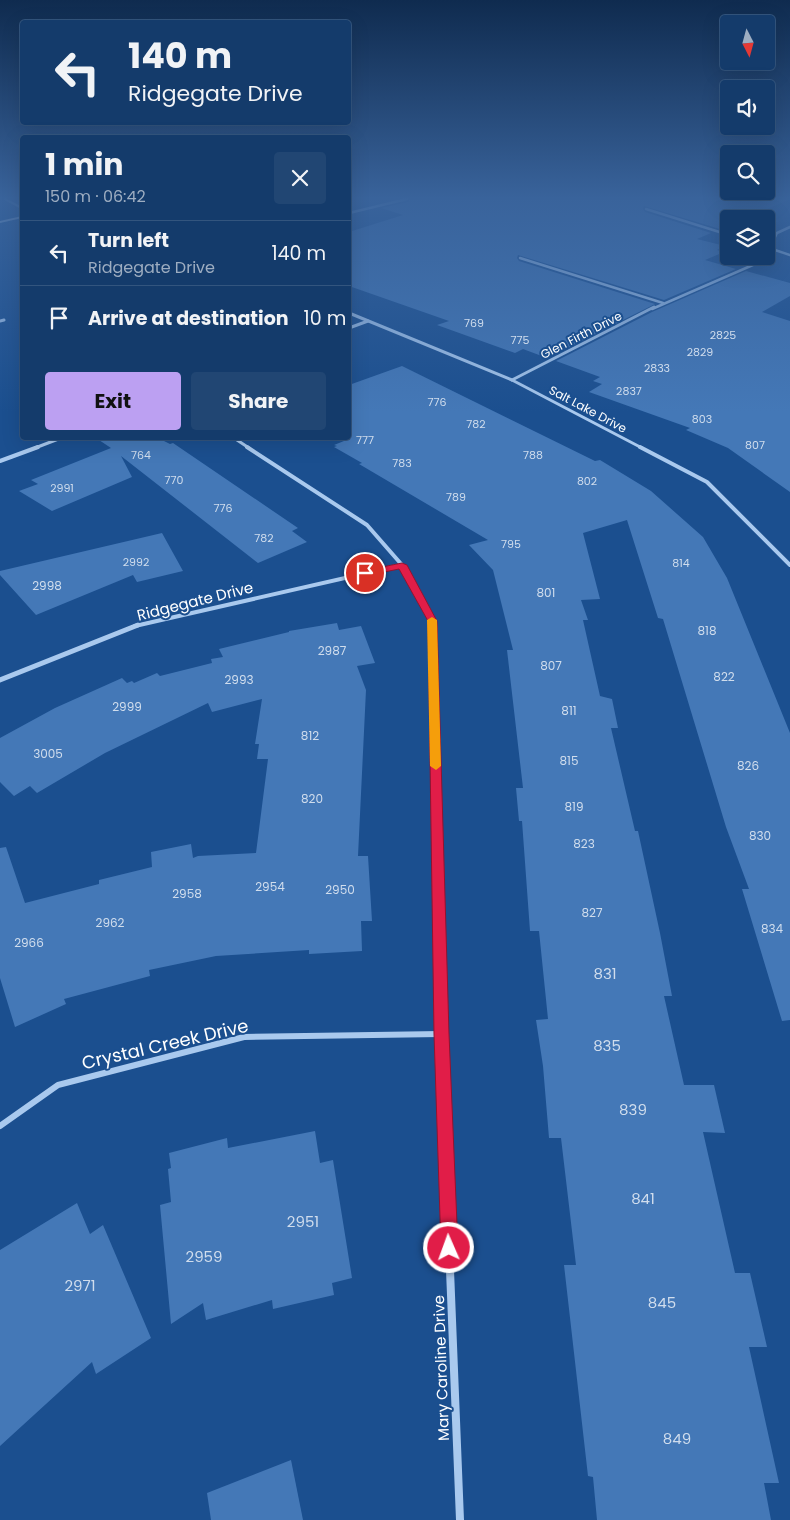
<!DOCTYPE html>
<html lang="en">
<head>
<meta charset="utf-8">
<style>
	:root { --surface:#143b6b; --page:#214673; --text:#f1f3f6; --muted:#9dadc1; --line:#33557e; --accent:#bca0f2 }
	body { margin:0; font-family:Poppins,sans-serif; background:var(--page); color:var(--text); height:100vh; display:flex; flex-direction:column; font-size:19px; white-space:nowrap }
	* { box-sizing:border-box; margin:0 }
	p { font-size:16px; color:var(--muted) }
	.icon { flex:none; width:28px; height:28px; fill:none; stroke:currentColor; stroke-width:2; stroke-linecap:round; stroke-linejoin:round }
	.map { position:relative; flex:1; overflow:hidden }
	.drawer { position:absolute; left:20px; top:135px; width:331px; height:305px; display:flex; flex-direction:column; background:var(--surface); border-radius:5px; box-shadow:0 5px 20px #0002,0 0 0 1px var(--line) }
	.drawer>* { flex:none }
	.hud { position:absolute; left:20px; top:20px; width:331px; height:105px; border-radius:5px; box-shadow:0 5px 20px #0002,0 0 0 1px var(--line); background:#143b6b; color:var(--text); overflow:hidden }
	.needle { width:32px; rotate:174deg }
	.tools { position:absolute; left:720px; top:15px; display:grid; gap:10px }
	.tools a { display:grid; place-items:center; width:55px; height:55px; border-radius:5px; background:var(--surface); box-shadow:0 5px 20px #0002,0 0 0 1px var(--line); font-size:25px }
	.pin { position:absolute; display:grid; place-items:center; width:42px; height:42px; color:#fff; margin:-21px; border:2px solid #fff; border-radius:50%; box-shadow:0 1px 5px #0007 }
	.me { position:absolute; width:55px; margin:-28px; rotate:358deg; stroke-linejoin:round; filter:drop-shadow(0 0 4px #0008) }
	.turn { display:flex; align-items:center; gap:18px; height:105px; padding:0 25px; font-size:22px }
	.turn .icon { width:65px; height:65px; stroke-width:2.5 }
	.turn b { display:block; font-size:35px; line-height:42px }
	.round { display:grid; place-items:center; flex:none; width:52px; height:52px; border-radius:5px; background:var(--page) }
	.head { display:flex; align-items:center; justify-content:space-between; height:85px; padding:0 25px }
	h1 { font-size:30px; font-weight:700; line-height:38px }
	.button { display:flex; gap:10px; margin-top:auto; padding:10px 25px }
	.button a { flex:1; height:58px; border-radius:5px; background:var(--accent); color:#111; font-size:20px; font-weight:700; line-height:58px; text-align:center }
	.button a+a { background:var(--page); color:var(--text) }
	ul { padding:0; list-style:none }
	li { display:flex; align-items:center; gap:15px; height:65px; padding:0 25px; border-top:1px solid var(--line) }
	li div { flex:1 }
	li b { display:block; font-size:19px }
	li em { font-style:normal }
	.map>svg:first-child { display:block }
	.building { fill:#4478b7 }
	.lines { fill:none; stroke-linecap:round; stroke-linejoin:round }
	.minor-far5 { stroke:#a9c9ee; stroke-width:2.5 }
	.minor-far4 { stroke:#a9c9ee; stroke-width:3 }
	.minor-far3 { stroke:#a9c9ee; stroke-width:4 }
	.minor-far2 { stroke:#a9c9ee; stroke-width:5 }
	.minor-far1 { stroke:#a9c9ee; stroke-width:6 }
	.minor { stroke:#a9c9ee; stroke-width:8 }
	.secondary { fill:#d6e6fa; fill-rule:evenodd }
	.route { fill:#e11d48; stroke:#92132f }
	.slow { fill:#f59e0b }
	.labels { text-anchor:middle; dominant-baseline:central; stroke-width:4; stroke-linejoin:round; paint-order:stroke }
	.far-number-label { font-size:11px; fill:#d0dded }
	.far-street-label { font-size:12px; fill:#fff; stroke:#1b4f8f }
	.number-label { font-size:12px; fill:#d0dded }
	.street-label { font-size:15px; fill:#fff; stroke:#1b4f8f }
	.near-number-label { font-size:15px; fill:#d0dded }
	.near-street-label { font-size:18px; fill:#fff; stroke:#1b4f8f }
</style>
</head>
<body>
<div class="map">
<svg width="790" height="1520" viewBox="0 0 790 1520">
	<rect width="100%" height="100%" fill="#1b4f8f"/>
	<g class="building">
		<polygon points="410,199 790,199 744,219 729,219 729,225 720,229 644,206 643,209 645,212 711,233 697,239 725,246 717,250 724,252 705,260 736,269 664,300 518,255 517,258 519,261 655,304 547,358 523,349 515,353 437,325 449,321 349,286 349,232 403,215 381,208 408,202"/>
		<polygon points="746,271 790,283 790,296 762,312 790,321 790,492 728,448 686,430 690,428 589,392 602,384 593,381 600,377 556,361 652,312"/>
		<polygon points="402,366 595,461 600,460 651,491 703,537 727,578 790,733 790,1020 782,1021 742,889 749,889 726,827 663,619 658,618 627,520 583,533 600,599 581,600 588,620 583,620 600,696 612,699 618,728 611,728 635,831 638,831 660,933 672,996 664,996 684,1085 714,1085 725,1133 703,1132 735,1273 750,1273 767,1347 749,1347 779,1483 764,1483 771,1520 597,1520 593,1477 588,1476 564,1265 576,1265 561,1138 549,1138 543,1066 536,1020 548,1019 539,931 530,931 522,821 519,821 516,788 523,788 507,650 513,650 493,570 469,545 488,540 359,464 362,463 334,447 337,446 334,445 349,439 349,385"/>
		<polygon points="96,438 158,438 170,444 173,443 298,528 292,531 307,542 258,563 121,456 132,477 52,511 19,491 38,484 31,480 111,448"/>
		<polygon points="162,533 183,571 137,582 133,575 36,615 0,575 0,571"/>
		<polygon points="337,623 339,630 361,626 375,663 357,666 366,690 358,856 368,856 372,921 361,921 362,951 309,954 309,950 216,956 149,970 150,976 64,999 66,1004 15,1027 0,978 0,848 6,847 25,903 99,884 99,880 152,867 151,852 191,844 193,858 198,856 256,853 268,759 257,759 259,744 255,744 262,699 212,712 208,703 105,753 37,793 30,786 14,796 0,782 0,738 55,708 122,678 127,683 132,681 134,683 157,673 160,676 212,663 211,659 223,657 219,649 289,632 289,631"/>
		<polygon points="315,1131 320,1163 333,1160 352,1278 332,1283 334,1295 273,1309 272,1300 206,1320 203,1303 171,1324 160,1205 171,1202 168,1169 171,1168 169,1153 227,1138 228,1148"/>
		<polygon points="77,1203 90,1234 103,1225 151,1338 96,1374 92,1362 0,1446 0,1250"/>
		<polygon points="291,1460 303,1520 211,1520 207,1493"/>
	</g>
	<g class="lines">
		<g class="minor-far5">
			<polyline points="5,199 22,208"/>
			<polyline points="646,209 729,235"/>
			<polyline points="349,213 407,199"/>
			<polyline points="766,247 790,255"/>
			<polyline points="766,255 777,233 790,227"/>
			<polyline points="520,258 663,303"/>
			<polyline points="652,309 762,261 765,256"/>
		</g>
		<g class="minor-far4">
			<polyline points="349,313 512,380 642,448"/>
			<polyline points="0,321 4,320"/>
			<polyline points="349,328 368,321"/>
			<polyline points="512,380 654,307"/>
			<polyline points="234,438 249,448"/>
			<polyline points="35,448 61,438"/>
		</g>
		<g class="minor-far3">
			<polyline points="247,447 367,525 402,565 433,621 433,626"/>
			<polyline points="640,447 707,482 790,565"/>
			<polyline points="0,461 38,447"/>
			<polyline points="135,626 402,565"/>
		</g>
		<g class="minor-far2">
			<polyline points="433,625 438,855"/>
			<polyline points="0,680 138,625"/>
		</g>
		<g class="minor-far1">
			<polyline points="438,853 445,1147"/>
			<polyline points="0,1126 58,1085 244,1037 441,1034"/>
		</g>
		<polyline class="minor" points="445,1145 460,1520"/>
		<polygon class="secondary" points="22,216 22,218 0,223 0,221"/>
	</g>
	<linearGradient id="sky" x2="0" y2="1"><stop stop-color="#0f2b4f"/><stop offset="0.48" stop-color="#39639b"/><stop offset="1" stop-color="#39639b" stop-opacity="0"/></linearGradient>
	<rect width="790" height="412" fill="url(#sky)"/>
	<polygon class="route" points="402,563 407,565 437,621 449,1034 458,1248 455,1254 449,1256 443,1254 441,1248 434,1034 428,621 399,569 365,576 361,573 362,571"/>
	<polygon class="slow" points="432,617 437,620 441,766 436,770 430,766 427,620"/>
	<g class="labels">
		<g class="far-number-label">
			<text x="474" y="323">769</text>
			<text x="723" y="335">2825</text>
			<text x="520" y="340">775</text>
			<text x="700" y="352">2829</text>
			<text x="657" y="368">2833</text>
			<text x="629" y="391">2837</text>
			<text x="437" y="402">776</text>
			<text x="702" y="419">803</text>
			<text x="476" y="424">782</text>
			<text x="365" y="440">777</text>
			<text x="755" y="445">807</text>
			<text x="141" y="455">764</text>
			<text x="533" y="455">788</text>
			<text x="402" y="463">783</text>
			<text x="174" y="480">770</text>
			<text x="587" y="481">802</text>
			<text x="62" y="488">2991</text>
			<text x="456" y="497">789</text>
			<text x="223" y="508">776</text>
			<text x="264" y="538">782</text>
			<text x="511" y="544">795</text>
			<text x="136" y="562">2992</text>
			<text x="681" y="563">814</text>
		</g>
		<g class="far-street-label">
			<text transform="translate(581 335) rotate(-27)">Glen Firth Drive</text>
			<text transform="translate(588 409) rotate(28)">Salt Lake Drive</text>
		</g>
		<g class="number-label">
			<text x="47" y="585">2998</text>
			<text x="546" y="592">801</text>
			<text x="707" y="630">818</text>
			<text x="332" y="650">2987</text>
			<text x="551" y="665">807</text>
			<text x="724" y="676">822</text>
			<text x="239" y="679">2993</text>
			<text x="127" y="706">2999</text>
			<text x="569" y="710">811</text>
			<text x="310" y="735">812</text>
			<text x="48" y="753">3005</text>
			<text x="569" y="760">815</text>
			<text x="748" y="765">826</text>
			<text x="312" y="798">820</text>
			<text x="574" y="806">819</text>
			<text x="760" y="835">830</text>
			<text x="584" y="843">823</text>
			<text x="270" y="886">2954</text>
			<text x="340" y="889">2950</text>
			<text x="187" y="893">2958</text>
			<text x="592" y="912">827</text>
			<text x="110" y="922">2962</text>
			<text x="772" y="928">834</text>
			<text x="29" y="942">2966</text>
		</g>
		<g class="street-label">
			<text transform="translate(195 601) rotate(-14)">Ridgegate Drive</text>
			<text transform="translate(441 1368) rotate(-92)">Mary Caroline Drive</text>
		</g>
		<g class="near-number-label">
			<text x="605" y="973">831</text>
			<text x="607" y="1045">835</text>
			<text x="633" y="1109">839</text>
			<text x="643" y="1198">841</text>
			<text x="303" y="1221">2951</text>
			<text x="204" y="1256">2959</text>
			<text x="80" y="1285">2971</text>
			<text x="662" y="1302">845</text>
			<text x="677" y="1438">849</text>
		</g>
		<g class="near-street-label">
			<text transform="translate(165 1044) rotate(-13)">Crystal Creek Drive</text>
		</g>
	</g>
</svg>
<div class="tools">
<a><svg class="needle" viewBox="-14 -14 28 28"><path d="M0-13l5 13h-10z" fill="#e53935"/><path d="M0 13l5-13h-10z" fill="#9dadc1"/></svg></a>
<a><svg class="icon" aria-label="sound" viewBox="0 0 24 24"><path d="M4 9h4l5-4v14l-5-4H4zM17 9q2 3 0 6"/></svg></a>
<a><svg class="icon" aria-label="search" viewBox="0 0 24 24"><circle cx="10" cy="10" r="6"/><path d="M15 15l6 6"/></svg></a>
<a><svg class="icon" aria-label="layers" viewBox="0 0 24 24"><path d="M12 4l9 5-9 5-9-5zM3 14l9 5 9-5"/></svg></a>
</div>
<div class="pin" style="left:365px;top:573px;background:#d93025"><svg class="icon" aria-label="arrive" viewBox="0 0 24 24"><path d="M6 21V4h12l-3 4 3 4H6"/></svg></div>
<svg class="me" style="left:449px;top:1248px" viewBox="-20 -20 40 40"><circle r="17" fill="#e11d48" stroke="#fff" stroke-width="3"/><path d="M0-11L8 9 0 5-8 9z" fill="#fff"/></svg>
<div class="hud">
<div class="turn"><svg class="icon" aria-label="left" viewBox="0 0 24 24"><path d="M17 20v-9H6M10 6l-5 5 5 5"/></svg><div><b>140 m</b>Ridgegate Drive</div></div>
</div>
<section class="drawer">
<div class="head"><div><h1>1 min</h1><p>150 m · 06:42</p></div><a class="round"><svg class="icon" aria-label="close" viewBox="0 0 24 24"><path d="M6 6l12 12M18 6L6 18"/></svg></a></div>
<ul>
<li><svg class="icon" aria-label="left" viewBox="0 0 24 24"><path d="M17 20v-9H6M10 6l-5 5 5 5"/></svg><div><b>Turn left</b><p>Ridgegate Drive</p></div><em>140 m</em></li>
<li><svg class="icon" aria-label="arrive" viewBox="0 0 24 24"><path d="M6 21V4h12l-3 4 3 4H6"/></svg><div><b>Arrive at destination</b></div><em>10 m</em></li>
</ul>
<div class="button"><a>Exit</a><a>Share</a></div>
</section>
</div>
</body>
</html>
